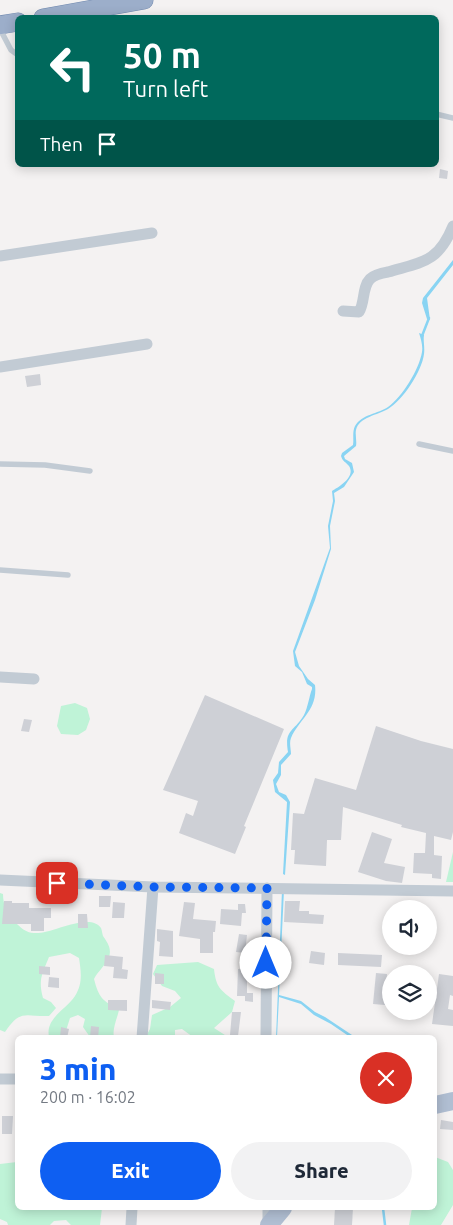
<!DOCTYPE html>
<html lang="en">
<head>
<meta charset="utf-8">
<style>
	:root { --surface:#fff; --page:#f2f2f3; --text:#1f2937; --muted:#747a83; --accent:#0e5ff2 }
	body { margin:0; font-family:Ubuntu,sans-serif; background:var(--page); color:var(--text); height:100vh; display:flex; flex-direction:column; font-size:19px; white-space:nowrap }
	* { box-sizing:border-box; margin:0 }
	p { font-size:16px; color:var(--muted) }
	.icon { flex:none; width:28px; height:28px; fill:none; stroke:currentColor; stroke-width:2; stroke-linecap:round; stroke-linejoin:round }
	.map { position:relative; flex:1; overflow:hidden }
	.side { position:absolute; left:15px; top:1035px; width:422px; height:175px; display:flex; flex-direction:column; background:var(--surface); border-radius:8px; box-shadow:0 2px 12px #0003 }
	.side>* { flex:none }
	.top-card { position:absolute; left:15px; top:15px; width:424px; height:152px; border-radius:8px; box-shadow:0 2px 12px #0003; background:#00695c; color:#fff; overflow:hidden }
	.fabs { position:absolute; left:382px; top:900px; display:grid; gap:10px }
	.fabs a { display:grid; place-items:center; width:55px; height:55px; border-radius:50%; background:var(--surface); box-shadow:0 2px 12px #0003; font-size:25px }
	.pin { position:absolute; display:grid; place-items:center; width:42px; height:42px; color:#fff; margin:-21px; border-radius:10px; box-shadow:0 2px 8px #0006 }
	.me { position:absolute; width:55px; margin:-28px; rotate:0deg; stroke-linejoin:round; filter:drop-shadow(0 0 4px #0008) }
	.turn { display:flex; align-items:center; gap:18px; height:105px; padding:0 25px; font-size:22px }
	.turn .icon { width:65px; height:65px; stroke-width:2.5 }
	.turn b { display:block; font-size:35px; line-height:42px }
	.then { display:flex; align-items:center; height:48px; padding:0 25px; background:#0003; gap:10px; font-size:19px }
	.round { display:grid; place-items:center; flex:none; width:52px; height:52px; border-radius:26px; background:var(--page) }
	.head { display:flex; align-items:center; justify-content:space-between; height:85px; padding:0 25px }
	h1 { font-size:30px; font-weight:800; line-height:38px; color:var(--accent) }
	.cta { display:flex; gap:10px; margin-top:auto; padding:10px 25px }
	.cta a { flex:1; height:58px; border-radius:30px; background:var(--accent); color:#fff; font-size:20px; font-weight:800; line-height:58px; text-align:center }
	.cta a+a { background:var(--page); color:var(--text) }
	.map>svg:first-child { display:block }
	.green { fill:#bff3d7 }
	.water { fill:#89d4f3 }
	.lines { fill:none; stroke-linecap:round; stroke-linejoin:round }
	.stream { stroke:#89d4f3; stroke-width:2.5 }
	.building { fill:#ced0d6 }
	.trunk-casing { stroke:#728aaf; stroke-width:19 }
	.service { stroke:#c2cbd4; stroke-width:5.5 }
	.minor { stroke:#c2cbd4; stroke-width:11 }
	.primary { stroke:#b0bed2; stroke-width:18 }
	.trunk { stroke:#9caeca; stroke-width:18 }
	.route { stroke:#0e5ff2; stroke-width:9; stroke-dasharray:0 16.2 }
</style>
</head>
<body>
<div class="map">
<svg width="453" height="1225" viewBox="0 0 453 1225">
	<rect width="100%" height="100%" fill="#f4f2f2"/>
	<g class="green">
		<polygon points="75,703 87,708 90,719 86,730 78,735 61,734 57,726 61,706"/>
		<polygon points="453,852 453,882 446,882"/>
		<path d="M 0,893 L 3,894 C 3,905 7,914 15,922 C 20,927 26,933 34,933 C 50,935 90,911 101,928 C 102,930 102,933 103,936 C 107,942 112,948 109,957 C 106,965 98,971 94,979 C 99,998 102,1000 119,1010 C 117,1019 112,1029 114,1037 L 90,1037 L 83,1027 L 85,1019 L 78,1015 L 70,1018 L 64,1037 L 49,1037 C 45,1018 67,1009 75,996 C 83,984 81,971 79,958 L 70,953 L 49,957 C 42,974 38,980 43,998 L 51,1002 L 56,1008 L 49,1016 C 26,1017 21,1008 5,1032 L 0,1030 Z"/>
		<path d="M 198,962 L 214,969 C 216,987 220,990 235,1001 L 232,1012 L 214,1028 L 228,1037 L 193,1037 L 182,1029 L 175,1030 L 175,1037 L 145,1038 L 150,1029 L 152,1015 L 170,1007 L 181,998 L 175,991 L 162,986 L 153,974 L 157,965 Z"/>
		<polygon points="435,1157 448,1162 453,1170 453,1205 441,1225 409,1225 412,1208 435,1208"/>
		<polygon points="17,1162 18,1208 102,1208 100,1225 71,1225 66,1220 54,1221 50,1225 8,1225 7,1222 0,1219 0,1164"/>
	</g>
	<g class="water">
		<polygon points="453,260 453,265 427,298 430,320 427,319 422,303 423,298"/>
		<path d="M 419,333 L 424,335 C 423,341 425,347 424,354 C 422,371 403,400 388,409 C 378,415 359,417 356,430 C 355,435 357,441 356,446 L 344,456 L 345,459 L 352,463 L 354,472 L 344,487 L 334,493 L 335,501 L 330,526 L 331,549 L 315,600 L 295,652 L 299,666 L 308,679 L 315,685 C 318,710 299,719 291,738 C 289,743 291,749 291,754 L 281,765 L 281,775 L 276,784 L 279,792 L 286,795 L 290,802 L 285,875 L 283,874 L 287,802 L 275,792 L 273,780 L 278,773 L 279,762 L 288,752 C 284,729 294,732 304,715 C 308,707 309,697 312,689 L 312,687 L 307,684 L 302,672 L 295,666 L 293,651 L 330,548 L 328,526 L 333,501 L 332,491 C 339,487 356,477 349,466 C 345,461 343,462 341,456 L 342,453 L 353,445 C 354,439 352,432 355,426 C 362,414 378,414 388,407 C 402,397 419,370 422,352 C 423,346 421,339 419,333 Z"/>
		<polygon points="282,890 284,890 279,995 301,1001 315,1012 325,1017 355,1037 350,1037 331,1024 314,1015 301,1004 279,997 277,1037 276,1038"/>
	</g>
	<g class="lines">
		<g class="stream">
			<polyline points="422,336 429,318"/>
			<polyline points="383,1208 385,1225"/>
		</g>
	</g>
	<g class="building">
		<polygon points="440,169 448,171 447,179 439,178"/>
		<polygon points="40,374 41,385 27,387 25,376"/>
		<polygon points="205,695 284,729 244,826 246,827 235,854 179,833 186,813 193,816 198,801 163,790"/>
		<polygon points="24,719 32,720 29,732 21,731"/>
		<polygon points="376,726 421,741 453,749 453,832 451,840 434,836 434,855 442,856 441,879 432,878 432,874 413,873 414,853 425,853 426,833 401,827 402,825 343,807 341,840 327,840 326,866 294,864 295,850 291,850 293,813 304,814 315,778 356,790"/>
		<polygon points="372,832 392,839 384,863 405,867 402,883 386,881 358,872"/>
		<polygon points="99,896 111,896 110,907 99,907"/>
		<polygon points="4,901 12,901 12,903 29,903 29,908 51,908 51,918 44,918 44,931 31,931 31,924 2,924"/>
		<polygon points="285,901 300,901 299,911 309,911 309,914 324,915 323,924 284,922"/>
		<polygon points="113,902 125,903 124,918 112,918"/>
		<polygon points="184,902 195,903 193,919 216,921 215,932 213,932 213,953 200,953 200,939 179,936"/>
		<polygon points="238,904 245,904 246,913 242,913 241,926 220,924 221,909 238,910"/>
		<polygon points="78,914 87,914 88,928 78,928"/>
		<polygon points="157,929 173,931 173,957 159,956 160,942 157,941"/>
		<polygon points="239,934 247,935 245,953 236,952"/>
		<polygon points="311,951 325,953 324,965 309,963"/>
		<polygon points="338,953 382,955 381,967 338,965"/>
		<polygon points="105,955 123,957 122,969 128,970 127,979 113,978 114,967 104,966"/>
		<polygon points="39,966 50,967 50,975 39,974"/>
		<polygon points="238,969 253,970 253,978 247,978 247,993 253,993 253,1002 245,1001 245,996 237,996"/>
		<polygon points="155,973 164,974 164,984 155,984"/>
		<polygon points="376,973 387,974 385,1005 373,1004"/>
		<polygon points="439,974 453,976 453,996 450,995 448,1009 453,1010 453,1026 432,1024"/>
		<polygon points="49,977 59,978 59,988 48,987"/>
		<polygon points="108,1000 127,1000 127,1011 108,1010"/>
		<polygon points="152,1000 171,1002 170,1010 152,1008"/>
		<polygon points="232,1012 241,1012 238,1036 230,1035"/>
		<polygon points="91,1026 99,1027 98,1038 90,1038"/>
		<polygon points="61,1027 69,1029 67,1038 60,1038"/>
		<polygon points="2,1116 13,1116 12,1134 2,1134"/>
		<polygon points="441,1120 453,1122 453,1130 440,1129"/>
		<polygon points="335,1208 353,1208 352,1225 334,1225"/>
	</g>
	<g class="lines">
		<defs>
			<g id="trunk">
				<polyline points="43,18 144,0"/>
				<polyline points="0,25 18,22"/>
			</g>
		</defs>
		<use href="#trunk" class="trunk-casing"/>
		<g class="service">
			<polyline points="0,29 11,50 18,55"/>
			<polyline points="436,114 453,118"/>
			<polyline points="419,444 453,451"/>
			<polyline points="0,464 45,465 90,471"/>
			<polyline points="0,570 68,575"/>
		</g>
		<g class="minor">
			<polyline points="0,256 152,233"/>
			<path d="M 343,311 L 359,312 C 365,303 362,287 370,279 C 374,275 382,273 388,272 C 422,262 438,263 453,226"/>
			<polyline points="0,367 147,344"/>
			<polyline points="0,677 34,679"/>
			<polyline points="0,880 153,887 453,891"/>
			<polyline points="142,1038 153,887"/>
			<polyline points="266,1038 267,888"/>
			<polyline points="0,1079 18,1079"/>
			<polyline points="268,1208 268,1225"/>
			<polyline points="131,1225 132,1208"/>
		</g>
		<g class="primary">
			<polyline points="435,1105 453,1101"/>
			<polyline points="269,1225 283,1208"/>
		</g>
		<use href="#trunk" class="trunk"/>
	</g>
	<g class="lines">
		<polyline class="route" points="57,883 153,887 267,888 266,963"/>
	</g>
</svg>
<div class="fabs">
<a><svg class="icon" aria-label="sound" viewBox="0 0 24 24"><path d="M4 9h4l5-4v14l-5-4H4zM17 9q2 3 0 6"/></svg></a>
<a><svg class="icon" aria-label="layers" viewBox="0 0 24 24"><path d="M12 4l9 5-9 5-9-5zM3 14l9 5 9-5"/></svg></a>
</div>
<div class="pin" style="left:57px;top:883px;background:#d93025"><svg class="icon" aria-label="arrive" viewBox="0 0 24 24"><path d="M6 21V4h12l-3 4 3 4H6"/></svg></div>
<svg class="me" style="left:266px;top:963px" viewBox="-20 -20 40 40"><circle r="19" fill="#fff"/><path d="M0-13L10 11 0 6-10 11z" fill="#0e5ff2"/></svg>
<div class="top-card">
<div class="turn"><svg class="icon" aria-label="left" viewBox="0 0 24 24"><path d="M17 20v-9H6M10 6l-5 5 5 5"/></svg><div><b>50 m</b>Turn left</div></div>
<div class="then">Then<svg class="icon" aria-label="arrive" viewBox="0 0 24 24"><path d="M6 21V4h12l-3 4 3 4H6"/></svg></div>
</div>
<section class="side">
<div class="head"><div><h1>3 min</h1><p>200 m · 16:02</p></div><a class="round" style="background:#d93025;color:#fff"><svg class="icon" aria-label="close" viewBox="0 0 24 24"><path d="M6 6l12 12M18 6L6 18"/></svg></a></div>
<div class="cta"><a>Exit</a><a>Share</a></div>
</section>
</div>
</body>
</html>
